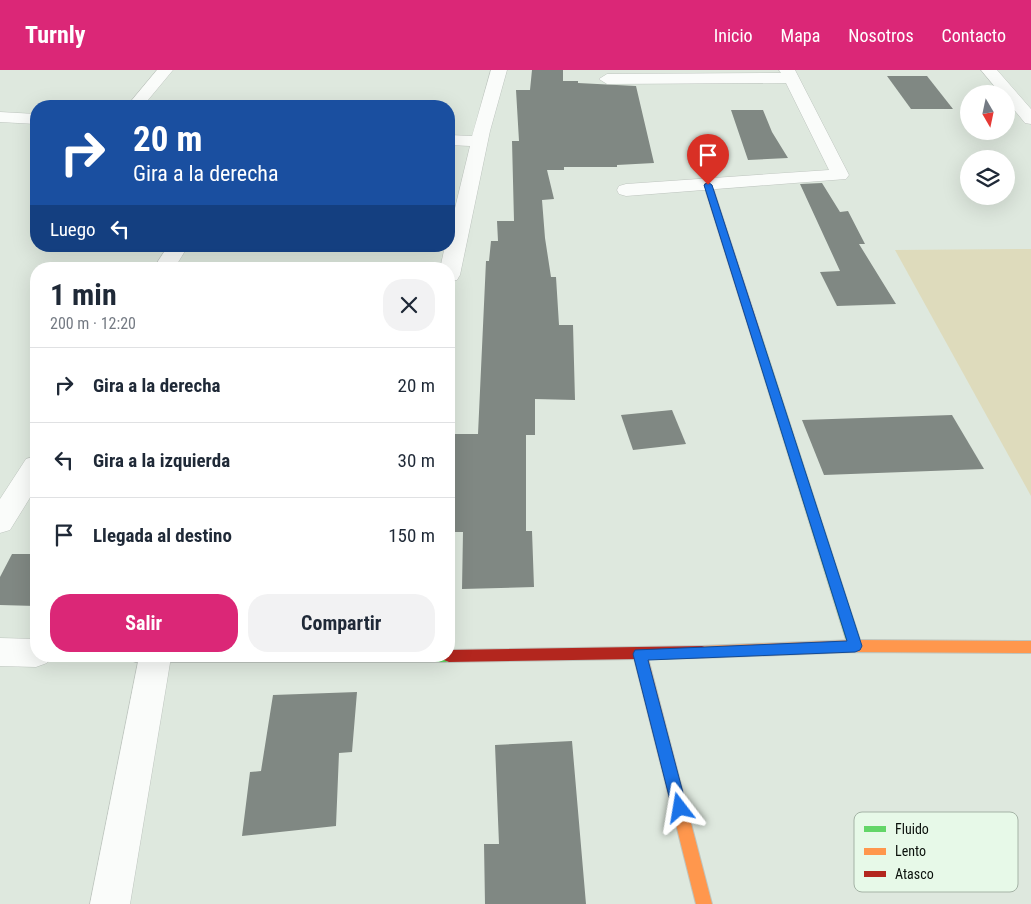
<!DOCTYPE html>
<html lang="es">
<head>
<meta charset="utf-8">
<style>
	:root { --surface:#fff; --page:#f2f2f3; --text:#1f2937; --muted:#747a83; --line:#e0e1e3; --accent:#db2777 }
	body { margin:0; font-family:"Roboto Condensed",sans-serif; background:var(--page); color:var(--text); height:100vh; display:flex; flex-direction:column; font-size:19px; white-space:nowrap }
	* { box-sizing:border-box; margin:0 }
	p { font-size:16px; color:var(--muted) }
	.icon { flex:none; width:28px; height:28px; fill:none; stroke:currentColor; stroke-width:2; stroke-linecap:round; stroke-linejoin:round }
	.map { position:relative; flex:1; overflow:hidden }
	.sheet { position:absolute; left:30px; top:192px; width:425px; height:400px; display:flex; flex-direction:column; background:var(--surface); border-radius:20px; box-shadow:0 5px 20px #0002 }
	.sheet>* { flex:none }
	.banner { position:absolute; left:30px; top:30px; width:425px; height:152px; border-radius:20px; box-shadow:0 5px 20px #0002; background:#1a4fa0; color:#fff; overflow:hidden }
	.needle { width:32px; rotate:171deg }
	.fabs { position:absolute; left:960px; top:15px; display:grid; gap:10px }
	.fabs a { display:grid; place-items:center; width:55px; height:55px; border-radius:50%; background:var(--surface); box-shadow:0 5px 20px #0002; font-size:25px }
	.pin { position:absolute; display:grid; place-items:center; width:42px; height:42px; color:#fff; margin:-51px -21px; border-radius:50% 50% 50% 0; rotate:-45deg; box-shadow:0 0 5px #0007 }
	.pin .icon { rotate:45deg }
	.me { position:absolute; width:55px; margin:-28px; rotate:346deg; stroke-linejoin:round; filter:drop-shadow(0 0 4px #0008) }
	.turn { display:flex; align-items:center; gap:18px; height:105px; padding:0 20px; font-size:22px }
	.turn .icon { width:65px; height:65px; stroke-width:2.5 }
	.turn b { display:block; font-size:35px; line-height:42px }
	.then { display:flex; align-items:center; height:48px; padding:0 20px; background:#0003; gap:10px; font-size:19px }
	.round { display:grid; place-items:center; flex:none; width:52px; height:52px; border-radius:20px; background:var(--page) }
	.head { display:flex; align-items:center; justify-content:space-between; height:85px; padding:0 20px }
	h1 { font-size:30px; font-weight:700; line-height:38px }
	.button { display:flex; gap:10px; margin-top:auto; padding:10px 20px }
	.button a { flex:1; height:58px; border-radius:20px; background:var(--accent); color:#fff; font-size:20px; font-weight:700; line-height:58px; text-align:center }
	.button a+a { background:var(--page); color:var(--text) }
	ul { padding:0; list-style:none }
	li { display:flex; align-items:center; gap:15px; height:75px; padding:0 20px; border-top:1px solid var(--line) }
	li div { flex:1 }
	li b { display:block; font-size:19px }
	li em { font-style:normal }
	header { display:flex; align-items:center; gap:30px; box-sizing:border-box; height:70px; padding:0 25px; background:var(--accent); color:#fff }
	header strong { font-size:24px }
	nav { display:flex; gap:28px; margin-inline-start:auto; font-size:18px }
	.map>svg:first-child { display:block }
	.green { fill:#dedbbc }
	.building { fill:#808883 }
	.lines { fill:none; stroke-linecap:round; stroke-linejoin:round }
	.street-casing { stroke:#bec5bf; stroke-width:1 }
	.fast-casing { stroke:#bec5bf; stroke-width:2 }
	.slow-casing { stroke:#bec5bf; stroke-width:2 }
	.jam-casing { stroke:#bec5bf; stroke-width:2 }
	.street { fill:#fafcfa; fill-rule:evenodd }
	.fast { fill:#63d668; fill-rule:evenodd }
	.slow { fill:#ff974d; fill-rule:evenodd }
	.jam { fill:#b3261e; fill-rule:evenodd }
	.route { fill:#1a73e8; stroke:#114b97 }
	.key { fill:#e7f9e8; stroke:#a5b3a6; stroke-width:1 }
	.key-label { font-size:14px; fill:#0a100b }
</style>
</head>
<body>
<header>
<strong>Turnly</strong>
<nav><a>Inicio</a><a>Mapa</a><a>Nosotros</a><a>Contacto</a></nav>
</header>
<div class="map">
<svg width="1031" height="834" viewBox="0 0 1031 834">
	<rect width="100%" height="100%" fill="#dee8de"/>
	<polygon class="green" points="1031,179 1031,426 895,180"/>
	<g class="building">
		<polygon points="532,0 563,0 563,11 578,11 578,13 636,16 654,93 617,95 617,97 564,97 564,100 547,100 554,129 542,130 545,168 551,207 556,207 559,255 573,255 575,330 535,329 535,365 526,365 526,461 532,461 534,517 462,519 463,462 449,462 449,364 478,364 486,191 489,191 491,171 498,171 497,151 514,151 512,71 519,71 516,20 530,20"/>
		<polygon points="887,6 927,6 953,39 911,39"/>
		<polygon points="731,40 763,40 772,62 788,88 748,90"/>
		<polygon points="822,113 840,142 848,141 865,174 859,174 896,234 837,236 820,202 840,201 800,114"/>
		<polygon points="672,340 686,374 633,380 621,345"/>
		<polygon points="952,345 984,399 824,405 802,350"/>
		<polygon points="12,484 36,484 36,536 0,535 0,507"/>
		<polygon points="357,622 352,682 339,683 336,756 242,766 250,702 261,701 273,625"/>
		<polygon points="572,671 586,834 485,834 484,774 499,774 495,675"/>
	</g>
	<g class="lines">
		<defs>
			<g id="street">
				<polygon points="157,0 173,0 143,36 127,36"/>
				<polygon points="491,0 507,0 490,61 460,205 457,210 449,211 449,199 440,199 445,176 449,176 449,163 470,76 449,75 449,65 472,66"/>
				<polygon points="779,0 795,0 849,105 846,109 626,126 619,124 617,120 619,116 626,114 829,100 786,13 607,14 599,9 607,4 781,3"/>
				<polygon points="981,0 997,0 1031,39 1031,54 1025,53 1006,30 1006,24 1001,24"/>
				<polygon points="0,42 36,44 36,54 0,52"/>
				<polygon points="168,176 188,176 174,199 153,199"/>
				<polygon points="36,386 36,418 10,460 0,463 0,429 26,389"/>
				<polygon points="0,568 36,569 36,586 51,586 47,593 36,597 0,596"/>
				<polygon points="139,587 171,587 130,834 90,834"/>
			</g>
			<g id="fast">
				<polygon points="757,265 762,268 862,576 860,580 855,582 850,580 848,576 752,268"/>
				<polygon points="449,581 453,586 451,590 446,592 136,592 131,590 129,586 449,586"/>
			</g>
			<g id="slow">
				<polygon points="855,570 1031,571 1031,583 855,582 702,588 697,586 695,582 697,578 702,576"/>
				<polygon points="640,578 645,580 647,584 712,834 696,834 633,584 635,580"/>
			</g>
			<g id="jam">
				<polygon points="705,113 712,115 762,268 760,270 754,270 752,268 704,115"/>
				<polygon points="702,576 707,578 709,582 707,586 702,588 449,592 444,590 442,586 449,586 449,580"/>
			</g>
		</defs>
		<use href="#street" class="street-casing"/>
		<use href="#fast" class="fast-casing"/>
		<use href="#slow" class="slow-casing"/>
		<use href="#jam" class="jam-casing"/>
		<use href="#street" class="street"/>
		<use href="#fast" class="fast"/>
		<use href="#slow" class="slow"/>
		<use href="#jam" class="jam"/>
	</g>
	<polygon class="route" points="708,112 712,115 862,576 860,580 855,582 648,590 687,738 685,743 680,746 674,743 672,738 633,584 635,580 847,571 704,115"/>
	<rect x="854" y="742" width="164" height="80" rx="8" class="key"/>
	<rect x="864" y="756" width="22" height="6" fill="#63d668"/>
	<rect x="864" y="778" width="22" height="7" fill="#ff974d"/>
	<rect x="864" y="801" width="22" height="6" fill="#b3261e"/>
	<g class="key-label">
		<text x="895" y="764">Fluido</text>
		<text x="895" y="786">Lento</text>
		<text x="895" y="809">Atasco</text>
	</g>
</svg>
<div class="fabs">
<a><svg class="needle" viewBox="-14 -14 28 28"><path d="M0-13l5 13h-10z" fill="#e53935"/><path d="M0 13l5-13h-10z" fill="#747a83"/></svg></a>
<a><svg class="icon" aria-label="layers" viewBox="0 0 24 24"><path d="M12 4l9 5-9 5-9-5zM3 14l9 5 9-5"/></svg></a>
</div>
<div class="pin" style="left:708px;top:115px;background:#d93025"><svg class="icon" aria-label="arrive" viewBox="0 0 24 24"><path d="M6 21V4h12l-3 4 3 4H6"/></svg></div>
<svg class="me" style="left:680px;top:738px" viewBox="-20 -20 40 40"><path d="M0-17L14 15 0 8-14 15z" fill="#1a73e8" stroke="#fff" stroke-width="4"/></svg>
<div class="banner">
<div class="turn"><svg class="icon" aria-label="right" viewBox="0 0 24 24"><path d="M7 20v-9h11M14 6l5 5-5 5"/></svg><div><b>20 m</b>Gira a la derecha</div></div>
<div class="then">Luego<svg class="icon" aria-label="left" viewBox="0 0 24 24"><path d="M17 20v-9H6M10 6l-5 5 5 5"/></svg></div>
</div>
<section class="sheet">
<div class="head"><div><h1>1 min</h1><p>200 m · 12:20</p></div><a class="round"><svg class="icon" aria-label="close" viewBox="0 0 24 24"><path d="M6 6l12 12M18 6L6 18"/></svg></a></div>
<ul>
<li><svg class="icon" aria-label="right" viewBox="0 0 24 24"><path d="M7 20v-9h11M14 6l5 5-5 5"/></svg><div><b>Gira a la derecha</b></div><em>20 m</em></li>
<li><svg class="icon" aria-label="left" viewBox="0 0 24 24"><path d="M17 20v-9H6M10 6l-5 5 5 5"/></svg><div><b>Gira a la izquierda</b></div><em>30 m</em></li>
<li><svg class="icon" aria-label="arrive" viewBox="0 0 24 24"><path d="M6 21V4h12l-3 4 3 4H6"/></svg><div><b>Llegada al destino</b></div><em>150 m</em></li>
</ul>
<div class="button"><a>Salir</a><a>Compartir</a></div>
</section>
</div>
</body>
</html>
